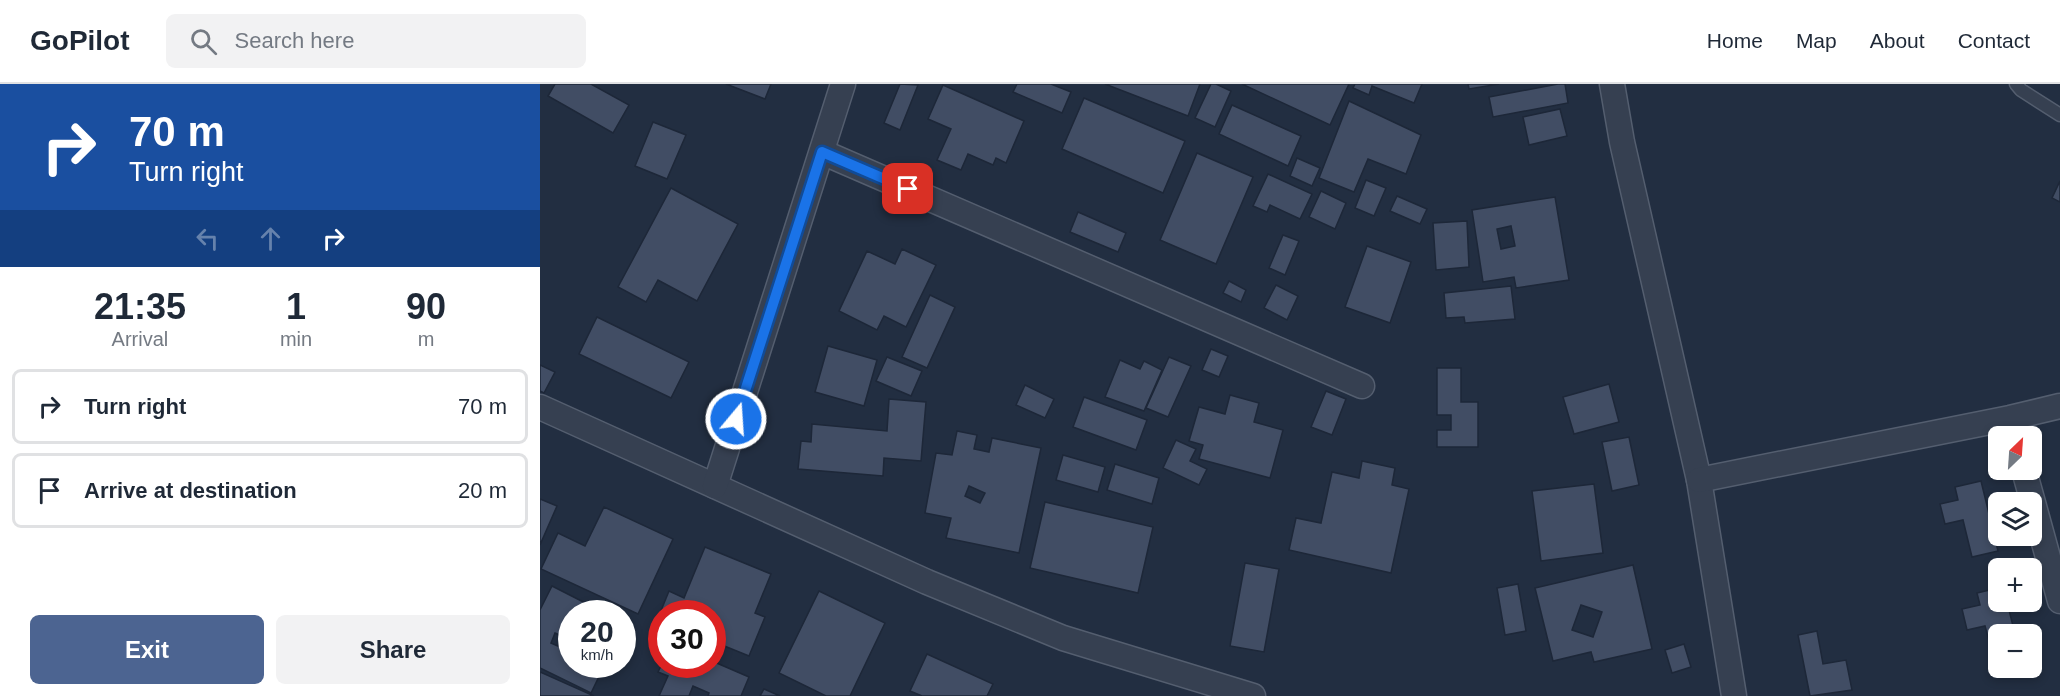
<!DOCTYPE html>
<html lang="en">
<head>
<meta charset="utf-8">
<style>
	:root { --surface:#fff; --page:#f2f2f3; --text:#1f2937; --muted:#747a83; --line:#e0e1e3; --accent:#4c6491 }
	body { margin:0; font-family:Arial,sans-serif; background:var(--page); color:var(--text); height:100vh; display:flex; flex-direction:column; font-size:22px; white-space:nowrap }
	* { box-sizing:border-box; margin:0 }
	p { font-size:20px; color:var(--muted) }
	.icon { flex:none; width:33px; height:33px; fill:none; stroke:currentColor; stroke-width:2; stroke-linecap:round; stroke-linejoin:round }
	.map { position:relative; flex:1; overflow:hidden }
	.panel { display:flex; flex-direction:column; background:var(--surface); width:540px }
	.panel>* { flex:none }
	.hud { background:#1a4fa0; color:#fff; overflow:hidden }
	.needle { width:39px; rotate:25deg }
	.fabs { position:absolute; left:1448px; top:342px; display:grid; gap:12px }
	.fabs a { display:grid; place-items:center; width:54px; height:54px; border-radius:9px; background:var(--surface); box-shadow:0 3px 9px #0003; font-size:30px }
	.speed { position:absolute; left:18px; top:516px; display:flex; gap:12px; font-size:30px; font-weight:700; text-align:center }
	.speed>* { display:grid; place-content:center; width:78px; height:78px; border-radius:50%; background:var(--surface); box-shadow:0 3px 9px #0003; line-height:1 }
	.speed small { font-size:15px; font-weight:400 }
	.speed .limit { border:9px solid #d22; background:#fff; color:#111 }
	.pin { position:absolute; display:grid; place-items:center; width:51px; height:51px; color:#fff; margin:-26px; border-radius:12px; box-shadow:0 3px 9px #0006 }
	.me { position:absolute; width:66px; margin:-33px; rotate:18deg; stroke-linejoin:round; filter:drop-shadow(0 0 4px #0008) }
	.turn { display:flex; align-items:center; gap:21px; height:126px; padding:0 30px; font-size:27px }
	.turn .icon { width:78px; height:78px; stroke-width:2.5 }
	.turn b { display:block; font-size:42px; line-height:51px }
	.lanes { display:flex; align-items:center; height:57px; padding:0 30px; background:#0003; justify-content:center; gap:30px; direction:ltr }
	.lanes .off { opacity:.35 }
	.eta { display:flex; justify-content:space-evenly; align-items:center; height:102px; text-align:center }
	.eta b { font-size:36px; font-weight:700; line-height:42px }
	.button { display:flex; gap:12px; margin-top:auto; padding:12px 30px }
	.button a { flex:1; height:69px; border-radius:9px; background:var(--accent); color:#fff; font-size:24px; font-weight:700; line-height:69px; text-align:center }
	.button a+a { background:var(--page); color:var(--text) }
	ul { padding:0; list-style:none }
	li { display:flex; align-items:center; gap:18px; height:75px; margin:0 12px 9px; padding:0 18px; border:3px solid var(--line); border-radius:9px }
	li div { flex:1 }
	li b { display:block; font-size:22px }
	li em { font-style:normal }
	header { display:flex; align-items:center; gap:36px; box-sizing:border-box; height:84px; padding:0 30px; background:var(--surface); border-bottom:2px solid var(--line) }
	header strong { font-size:28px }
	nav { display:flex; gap:33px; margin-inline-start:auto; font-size:21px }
	.search { width:420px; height:54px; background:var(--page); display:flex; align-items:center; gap:15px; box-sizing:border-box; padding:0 21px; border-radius:9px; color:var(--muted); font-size:22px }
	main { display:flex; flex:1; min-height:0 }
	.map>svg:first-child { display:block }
	.building { fill:#414d64; stroke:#1d2738; stroke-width:1.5; fill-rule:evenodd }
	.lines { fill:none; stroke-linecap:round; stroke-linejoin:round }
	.service-casing { stroke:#545e6f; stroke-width:15 }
	.minor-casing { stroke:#545e6f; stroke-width:27 }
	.service { stroke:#364051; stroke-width:12 }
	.minor { stroke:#364051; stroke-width:24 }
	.route-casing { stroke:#114b97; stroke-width:15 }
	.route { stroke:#1a73e8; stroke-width:10 }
</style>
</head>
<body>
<header>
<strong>GoPilot</strong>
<div class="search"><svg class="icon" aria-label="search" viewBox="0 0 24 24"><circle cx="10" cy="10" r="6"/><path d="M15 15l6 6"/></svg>Search here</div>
<nav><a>Home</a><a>Map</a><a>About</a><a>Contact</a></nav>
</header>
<main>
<section class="panel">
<div class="hud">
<div class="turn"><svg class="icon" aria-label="right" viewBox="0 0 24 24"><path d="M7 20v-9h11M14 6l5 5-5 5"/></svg><div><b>70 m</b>Turn right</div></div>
<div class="lanes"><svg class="icon off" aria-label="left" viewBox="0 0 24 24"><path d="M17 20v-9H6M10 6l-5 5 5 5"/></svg><svg class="icon off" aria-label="ahead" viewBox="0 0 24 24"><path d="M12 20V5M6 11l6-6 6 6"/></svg><svg class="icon" aria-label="right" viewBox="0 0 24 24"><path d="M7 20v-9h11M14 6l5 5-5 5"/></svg></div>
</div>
<div class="eta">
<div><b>21:35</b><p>Arrival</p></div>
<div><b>1</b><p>min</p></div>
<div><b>90</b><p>m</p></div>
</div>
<ul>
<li><svg class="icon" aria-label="right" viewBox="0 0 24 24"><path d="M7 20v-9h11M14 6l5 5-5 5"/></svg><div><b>Turn right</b></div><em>70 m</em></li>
<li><svg class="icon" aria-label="arrive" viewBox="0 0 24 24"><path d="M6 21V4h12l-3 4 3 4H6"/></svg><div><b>Arrive at destination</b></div><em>20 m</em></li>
</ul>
<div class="button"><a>Exit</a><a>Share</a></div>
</section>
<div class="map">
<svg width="1520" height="612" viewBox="0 0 1520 612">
	<rect width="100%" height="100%" fill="#222e41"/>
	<g class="building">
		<polygon points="15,0 51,0 89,21 73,49 8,12"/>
		<polygon points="186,0 231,0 225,15"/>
		<polygon points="360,0 378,1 360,46 344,39"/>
		<polygon points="477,0 511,0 531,8 522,29 473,8"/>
		<polygon points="565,0 660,0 648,32"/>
		<polygon points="671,0 676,0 691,7 675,43 655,34"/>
		<polygon points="702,0 809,0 790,41"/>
		<polygon points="815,0 882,0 874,19 832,2 829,11 813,4"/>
		<polygon points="928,0 959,0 929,5"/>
		<polygon points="1018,0 1025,0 1028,19 953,33 949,13"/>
		<polygon points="403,1 484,37 466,79 456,74 453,81 428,70 421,86 397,76 411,45 388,35"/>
		<polygon points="544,14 645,57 623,109 522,65"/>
		<polygon points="809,17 881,51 866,90 828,75 814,108 779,94"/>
		<polygon points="692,21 761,52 748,82 679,50"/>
		<polygon points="1020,25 1027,52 989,61 983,33"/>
		<polygon points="113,38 146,51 127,95 95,82"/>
		<polygon points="657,69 713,93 676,180 620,156"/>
		<polygon points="757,74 780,84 772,102 750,92"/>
		<polygon points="728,90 772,110 760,135 730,121 727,128 713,122"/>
		<polygon points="826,96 846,104 834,132 815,124"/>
		<polygon points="1520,97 1520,118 1512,114"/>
		<polygon points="131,104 198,140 157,217 118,196 106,218 78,203"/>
		<polygon points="781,107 806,119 795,145 769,133"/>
		<polygon points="857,112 887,125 880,140 850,127"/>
		<path d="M 1015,113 L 1029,196 L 976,204 L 974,193 L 943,198 L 932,126 ZM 971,142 L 975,162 L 961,165 L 957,145 Z"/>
		<polygon points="538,128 586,149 578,168 530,148"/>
		<polygon points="927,137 929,183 896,186 893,139"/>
		<polygon points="743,151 759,157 745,191 729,184"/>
		<polygon points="827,162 871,178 850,239 805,223"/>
		<polygon points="362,165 396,181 366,243 344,232 337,246 299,227 327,167 355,180"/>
		<polygon points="689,197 706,206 701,218 683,209"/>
		<polygon points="736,201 758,212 747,236 724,224"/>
		<polygon points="971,202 975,235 925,239 924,233 906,234 904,209"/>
		<polygon points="390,211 415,223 387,284 362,273"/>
		<polygon points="57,233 149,278 131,314 39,270"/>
		<polygon points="288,262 337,276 324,322 275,308"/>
		<polygon points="671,265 688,272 679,293 662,286"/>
		<polygon points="347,273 382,287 371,312 336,297"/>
		<polygon points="629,273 651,282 628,333 606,324"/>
		<polygon points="580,276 600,285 604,277 622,286 604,327 565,313"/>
		<polygon points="0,281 15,288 4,309 0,307"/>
		<polygon points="897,284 921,284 921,318 938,318 938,363 897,363 897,346 911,346 911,331 897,331"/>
		<polygon points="1069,300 1079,338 1034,350 1023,313"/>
		<polygon points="485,301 514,315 505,334 476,321"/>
		<polygon points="786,307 806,315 792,351 771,343"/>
		<polygon points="690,311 719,319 714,338 743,346 730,394 659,375 663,361 649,357 659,323 685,330"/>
		<polygon points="544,313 607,336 596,366 533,343"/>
		<polygon points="349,315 386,318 381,377 344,374 343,392 258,385 261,357 271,358 272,340 347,347"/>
		<path d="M 417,347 L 437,351 L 434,365 L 449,368 L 452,354 L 501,364 L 479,469 L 406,454 L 411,434 L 385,429 L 396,369 L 412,371 ZM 429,402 L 445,409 L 440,419 L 425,412 Z"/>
		<polygon points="1089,353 1099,401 1072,407 1062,358"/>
		<polygon points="636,356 656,365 650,377 667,385 659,401 623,384"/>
		<polygon points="523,371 565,383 558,408 516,396"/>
		<polygon points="822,377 855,384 852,401 869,405 851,489 749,466 756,434 781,439 792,388 819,394"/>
		<polygon points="575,380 619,394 612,420 567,406"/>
		<polygon points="1441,397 1458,467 1432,473 1423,436 1405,440 1400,420 1418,416 1415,403"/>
		<polygon points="1054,400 1063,469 1001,477 992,407"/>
		<polygon points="0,415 17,422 0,461"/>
		<polygon points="505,418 613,443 598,509 490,484"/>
		<polygon points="64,423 133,455 98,530 1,485 18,449 45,462"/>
		<polygon points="165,463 231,490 215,529 225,533 209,572 172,557 172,530 122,530 122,535 118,534 129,507 144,514"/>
		<polygon points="705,479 739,485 724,568 690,562"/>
		<path d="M 1093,481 L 1112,565 L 1054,578 L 1051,568 L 1013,577 L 995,504 ZM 1041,521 L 1062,528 L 1053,553 L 1032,546 Z"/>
		<polygon points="978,500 986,547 965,551 957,504"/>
		<path d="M 12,502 L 67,530 L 32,530 L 32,580 L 65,580 L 51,609 L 0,584 L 0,526 ZM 15,549 L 31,556 L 27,566 L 11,559 Z"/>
		<polygon points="1458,504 1458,518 1467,518 1475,550 1458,550 1458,574 1454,575 1445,542 1427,546 1422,525 1440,521 1437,509"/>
		<polygon points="279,507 345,539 310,612 286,612 239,589"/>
		<polygon points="1277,547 1283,580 1306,576 1312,606 1270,612 1258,551"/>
		<polygon points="1144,560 1151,583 1132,589 1125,566"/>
		<polygon points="387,570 453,600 447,612 382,612 370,607"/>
		<polygon points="172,577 209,593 201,612 168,612 169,609 153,602 149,612 119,612 128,592 118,588 122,580 172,580"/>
		<polygon points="0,588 54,612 0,612"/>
		<polygon points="224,605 240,612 220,612"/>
	</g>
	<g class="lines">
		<defs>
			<polyline id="service" points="1476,0 1481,6 1520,31"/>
			<g id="minor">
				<polyline points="1072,0 1082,58 1159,396 1194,612"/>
				<polyline points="282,68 822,302"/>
				<polyline points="0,323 387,498 523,554 713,612"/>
				<polyline points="1484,386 1520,517"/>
				<polyline points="1159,396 1470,334 1520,322"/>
				<polyline points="175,402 303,0"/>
			</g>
		</defs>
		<use href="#service" class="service-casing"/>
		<use href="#minor" class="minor-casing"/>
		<use href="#service" class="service"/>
		<use href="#minor" class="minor"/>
	</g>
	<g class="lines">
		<defs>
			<polyline id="route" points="196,335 282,68 368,105"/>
		</defs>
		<use href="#route" class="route-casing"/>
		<use href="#route" class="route"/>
	</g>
</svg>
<div class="fabs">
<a><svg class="needle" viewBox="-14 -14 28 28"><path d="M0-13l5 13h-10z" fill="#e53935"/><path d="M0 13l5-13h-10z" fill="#747a83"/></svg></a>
<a><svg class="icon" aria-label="layers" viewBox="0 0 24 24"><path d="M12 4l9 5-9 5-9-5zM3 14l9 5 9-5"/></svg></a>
<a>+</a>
<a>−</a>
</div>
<div class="speed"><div>20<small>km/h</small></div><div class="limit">30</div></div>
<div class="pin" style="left:368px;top:105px;background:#d93025"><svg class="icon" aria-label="arrive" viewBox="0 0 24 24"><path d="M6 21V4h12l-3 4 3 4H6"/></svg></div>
<svg class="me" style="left:196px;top:335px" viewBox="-20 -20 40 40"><circle r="17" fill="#1a73e8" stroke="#fff" stroke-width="3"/><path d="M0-11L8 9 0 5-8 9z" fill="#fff"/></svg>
</div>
</main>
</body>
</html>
